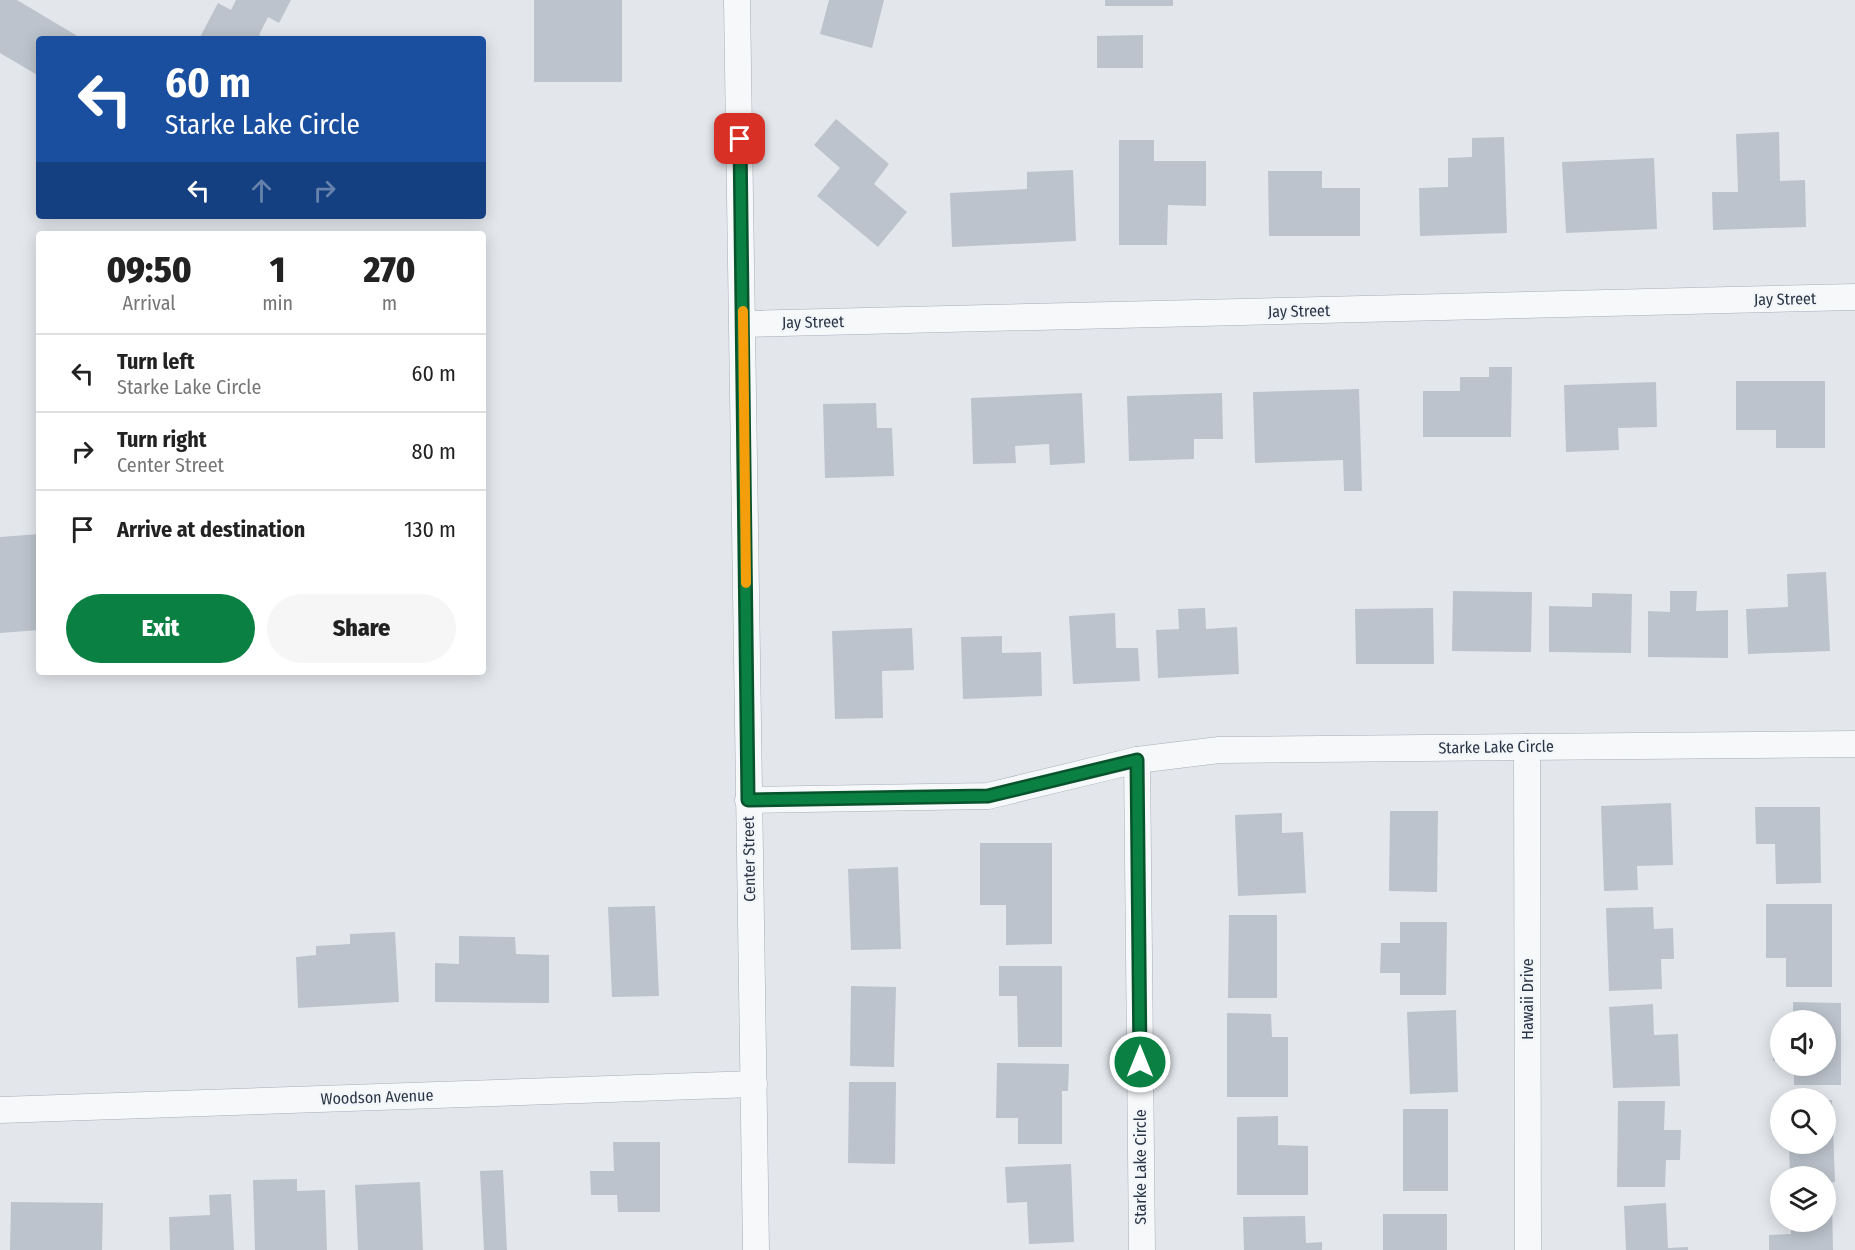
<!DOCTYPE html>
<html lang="en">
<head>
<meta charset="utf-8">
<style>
	:root { --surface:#fff; --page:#f6f6f6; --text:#222; --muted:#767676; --line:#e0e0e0; --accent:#0b8043 }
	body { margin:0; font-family:"Fira Sans Condensed",sans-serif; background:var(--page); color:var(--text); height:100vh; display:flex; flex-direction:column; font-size:22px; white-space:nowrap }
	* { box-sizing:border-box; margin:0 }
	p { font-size:20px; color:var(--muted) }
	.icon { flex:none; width:33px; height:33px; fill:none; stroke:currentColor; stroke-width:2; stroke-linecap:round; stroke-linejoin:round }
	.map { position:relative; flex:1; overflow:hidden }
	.side { position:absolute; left:36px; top:231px; width:450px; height:444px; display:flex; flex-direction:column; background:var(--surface); border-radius:6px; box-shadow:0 3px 15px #0003 }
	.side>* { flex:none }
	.banner { position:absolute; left:36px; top:36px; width:450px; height:183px; border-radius:6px; box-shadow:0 3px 15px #0003; background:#1a4fa0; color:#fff; overflow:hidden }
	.controls { position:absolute; left:1770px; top:1010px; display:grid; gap:12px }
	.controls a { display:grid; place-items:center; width:66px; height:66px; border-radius:50%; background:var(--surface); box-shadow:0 3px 15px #0003; font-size:30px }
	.pin { position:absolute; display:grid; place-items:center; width:51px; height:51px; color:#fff; margin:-26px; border-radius:12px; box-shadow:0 3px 9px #0006 }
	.me { position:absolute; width:66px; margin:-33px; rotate:0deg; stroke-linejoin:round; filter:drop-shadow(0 0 4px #0008) }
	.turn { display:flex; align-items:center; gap:21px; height:126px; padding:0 30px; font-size:27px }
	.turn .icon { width:78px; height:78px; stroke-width:2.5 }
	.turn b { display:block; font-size:42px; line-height:51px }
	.lanes { display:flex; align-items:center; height:57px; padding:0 30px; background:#0003; justify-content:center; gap:30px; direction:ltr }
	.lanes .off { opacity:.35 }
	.eta { display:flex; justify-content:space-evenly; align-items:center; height:102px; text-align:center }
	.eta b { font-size:36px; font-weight:800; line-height:42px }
	.primary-button { display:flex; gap:12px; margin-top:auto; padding:12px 30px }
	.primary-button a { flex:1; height:69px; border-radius:36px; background:var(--accent); color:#fff; font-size:24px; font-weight:800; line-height:69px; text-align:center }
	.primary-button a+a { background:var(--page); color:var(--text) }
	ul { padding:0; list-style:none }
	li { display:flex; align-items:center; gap:18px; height:78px; padding:0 30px; border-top:2px solid var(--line) }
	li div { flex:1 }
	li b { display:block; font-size:22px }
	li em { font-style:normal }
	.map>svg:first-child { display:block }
	.building { fill:#bcc3cc }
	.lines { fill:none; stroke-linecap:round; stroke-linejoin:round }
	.minor-casing { stroke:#a7aeb7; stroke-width:27 }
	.minor { stroke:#f6f8fa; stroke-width:26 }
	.route-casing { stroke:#07532c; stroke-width:15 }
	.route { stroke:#0b8043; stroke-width:10 }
	.slow { stroke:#f59e0b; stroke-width:10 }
	.labels { text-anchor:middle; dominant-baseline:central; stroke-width:4.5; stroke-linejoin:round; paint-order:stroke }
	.street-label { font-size:16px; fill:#293546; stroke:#f3f6f9 }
</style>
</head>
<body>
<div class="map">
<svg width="1855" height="1250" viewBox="0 0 1855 1250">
	<rect width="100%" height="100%" fill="#e3e7ec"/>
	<g class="building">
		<polygon points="0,0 17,0 79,37 78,39 39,39 39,76 0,53"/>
		<polygon points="236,0 291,0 279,23 268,17 259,35 268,39 199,39 218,3 231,10"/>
		<rect x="534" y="0" width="88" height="82"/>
		<polygon points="829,0 884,0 872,48 820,34"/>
		<rect x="1105" y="0" width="68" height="6"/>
		<polygon points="1143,35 1143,68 1097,68 1097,36"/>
		<polygon points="836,119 889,164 874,184 907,212 878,247 817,196 840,168 814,145"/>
		<polygon points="1779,132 1780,181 1805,180 1806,227 1713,230 1712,192 1738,192 1736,134"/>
		<polygon points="1504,137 1507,233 1420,236 1419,188 1448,187 1448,158 1472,157 1472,138"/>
		<polygon points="1119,140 1154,140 1154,161 1206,161 1206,206 1168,205 1167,245 1119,245"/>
		<polygon points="1654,158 1657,229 1566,233 1562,162"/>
		<polygon points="1073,170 1076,241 952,247 950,193 1027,189 1027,172"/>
		<polygon points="1268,171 1322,171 1322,188 1360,188 1360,236 1269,236"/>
		<polygon points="1489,367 1512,367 1511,437 1423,437 1423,391 1460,391 1460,377 1489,377"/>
		<polygon points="1736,381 1825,381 1825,448 1776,448 1776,430 1736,430"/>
		<polygon points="1656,382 1657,427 1618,428 1619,450 1566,452 1564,385"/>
		<polygon points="1359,389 1362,491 1344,491 1343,460 1255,463 1253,392"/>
		<polygon points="1082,393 1085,463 1050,465 1049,444 1015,446 1016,463 973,464 971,398"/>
		<polygon points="1222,393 1223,439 1194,439 1194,459 1129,461 1127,396"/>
		<polygon points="876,403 877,428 892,428 894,476 825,478 823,404"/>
		<polygon points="39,534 39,630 0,633 0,537"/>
		<polygon points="1826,572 1830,651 1748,654 1746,609 1788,607 1787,574"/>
		<polygon points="1453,591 1532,592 1531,652 1452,651"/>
		<polygon points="1670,591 1697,591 1696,611 1728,610 1728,658 1648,657 1648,611 1670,612"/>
		<polygon points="1592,593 1632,594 1631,653 1549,652 1549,606 1592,607"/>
		<polygon points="1205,608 1206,629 1237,627 1239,674 1158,678 1156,630 1179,629 1178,609"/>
		<polygon points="1433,608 1434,664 1356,664 1355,609"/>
		<polygon points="1115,613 1116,648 1138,648 1140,681 1073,684 1069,616"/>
		<polygon points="912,628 914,670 882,671 883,718 835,719 832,631"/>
		<polygon points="1002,636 1002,653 1041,652 1042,696 963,699 961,637"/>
		<polygon points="1671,803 1673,865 1637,866 1638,890 1604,891 1601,806"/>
		<polygon points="1755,807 1820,807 1821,883 1776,884 1775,844 1756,844"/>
		<polygon points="1390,811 1438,811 1437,892 1389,891"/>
		<polygon points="1282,813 1282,833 1303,832 1306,893 1238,896 1235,815"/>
		<polygon points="980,843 1052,843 1052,944 1006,945 1006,905 980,905"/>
		<polygon points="898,867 901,949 851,950 848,869"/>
		<polygon points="1766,904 1832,904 1832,987 1786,987 1786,958 1766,958"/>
		<polygon points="655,906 659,996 612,997 608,907"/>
		<polygon points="1653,907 1654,929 1673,928 1674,959 1661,959 1662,989 1609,991 1606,908"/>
		<polygon points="1229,915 1277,915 1277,998 1228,998"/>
		<polygon points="1400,922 1447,922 1446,995 1400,995 1400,973 1380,973 1381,943 1400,943"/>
		<polygon points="395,932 399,1002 298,1008 296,957 316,955 316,946 350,944 350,934"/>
		<polygon points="459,936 515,937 516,954 549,955 549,1003 435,1002 435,963 459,964"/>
		<polygon points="999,966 1062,966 1062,1047 1018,1047 1017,996 999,996"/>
		<polygon points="851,986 896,987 894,1067 850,1066"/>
		<polygon points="1793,1002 1841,1003 1841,1085 1794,1085 1794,1065 1826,1065 1826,1020 1793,1020"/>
		<polygon points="1653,1004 1654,1035 1678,1034 1680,1086 1613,1088 1609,1007"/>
		<polygon points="1456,1010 1458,1092 1410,1094 1407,1012"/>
		<polygon points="1227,1013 1271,1014 1272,1037 1288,1037 1288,1097 1227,1097"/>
		<rect x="1773" y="1032" width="7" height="29"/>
		<polygon points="997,1063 1069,1064 1068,1091 1062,1091 1062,1144 1018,1144 1018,1118 996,1118"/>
		<polygon points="849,1082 896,1082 895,1164 848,1163"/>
		<polygon points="1832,1100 1835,1182 1826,1183 1826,1176 1790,1176 1789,1143 1826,1143 1826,1101"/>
		<polygon points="1618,1101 1665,1101 1664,1130 1681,1130 1680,1160 1666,1160 1665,1187 1617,1187"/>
		<rect x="1403" y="1109" width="45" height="82"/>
		<polygon points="1278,1116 1278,1145 1308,1146 1308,1195 1237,1195 1237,1117"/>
		<polygon points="613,1142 660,1142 660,1212 618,1212 617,1195 591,1195 590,1171 614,1171"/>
		<polygon points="1071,1164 1074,1242 1029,1244 1027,1202 1007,1203 1005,1167"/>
		<polygon points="503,1170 507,1250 484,1250 480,1171"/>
		<polygon points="297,1179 297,1191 325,1190 327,1250 255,1250 253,1180"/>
		<polygon points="420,1182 423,1250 358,1250 355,1185"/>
		<polygon points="231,1194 234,1250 170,1250 169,1217 210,1215 209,1195"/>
		<polygon points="1826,1201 1832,1201 1833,1250 1769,1250 1769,1235 1791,1234 1791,1221 1826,1221"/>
		<polygon points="11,1202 103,1203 102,1250 10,1250"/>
		<polygon points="1666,1203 1668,1248 1688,1247 1688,1250 1626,1250 1624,1206"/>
		<rect x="1383" y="1214" width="64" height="36"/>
		<polygon points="1305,1216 1306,1243 1322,1242 1322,1250 1244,1250 1243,1217"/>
	</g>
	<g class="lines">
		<defs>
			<g id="minor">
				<polyline points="737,0 756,1250"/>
				<polyline points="743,324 1855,297"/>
				<polyline points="1527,747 1528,1250"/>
				<polyline points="1137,760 1142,1250"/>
				<polyline points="748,800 988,796 1137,760 1219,750 1855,744"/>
				<polyline points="0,1110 754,1084"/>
			</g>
		</defs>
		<use href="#minor" class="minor-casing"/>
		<use href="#minor" class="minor"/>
	</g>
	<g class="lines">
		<defs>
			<polyline id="route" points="740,139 748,800 988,796 1137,760 1140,1062"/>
		</defs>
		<use href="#route" class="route-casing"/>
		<use href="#route" class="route"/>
		<polyline class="slow" points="743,311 746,583"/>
	</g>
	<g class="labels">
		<g class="street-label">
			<text transform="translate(1785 299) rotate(-1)">Jay Street</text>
			<text transform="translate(1299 311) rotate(-1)">Jay Street</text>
			<text transform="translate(813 322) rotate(-1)">Jay Street</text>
			<text transform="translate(1496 747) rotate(-1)">Starke Lake Circle</text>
			<text transform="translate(749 859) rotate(-91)">Center Street</text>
			<text transform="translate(1527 999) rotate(-90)">Hawaii Drive</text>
			<text transform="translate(377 1097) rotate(-2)">Woodson Avenue</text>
			<text transform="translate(1140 1167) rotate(-90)">Starke Lake Circle</text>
		</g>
	</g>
</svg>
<div class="controls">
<a><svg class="icon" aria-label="sound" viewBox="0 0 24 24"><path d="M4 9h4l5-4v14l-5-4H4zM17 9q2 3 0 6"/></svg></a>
<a><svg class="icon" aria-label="search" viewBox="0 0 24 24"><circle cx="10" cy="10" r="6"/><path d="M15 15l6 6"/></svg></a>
<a><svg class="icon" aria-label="layers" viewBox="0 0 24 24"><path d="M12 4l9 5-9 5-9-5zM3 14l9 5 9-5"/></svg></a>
</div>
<div class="pin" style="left:740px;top:139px;background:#d93025"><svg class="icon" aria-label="arrive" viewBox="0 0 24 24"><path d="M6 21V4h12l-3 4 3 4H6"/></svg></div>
<svg class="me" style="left:1140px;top:1062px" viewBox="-20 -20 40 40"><circle r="17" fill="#0b8043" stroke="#fff" stroke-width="3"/><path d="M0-11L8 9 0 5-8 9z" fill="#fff"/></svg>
<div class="banner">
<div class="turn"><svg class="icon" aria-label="left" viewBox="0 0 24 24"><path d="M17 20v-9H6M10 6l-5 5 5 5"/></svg><div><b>60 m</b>Starke Lake Circle</div></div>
<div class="lanes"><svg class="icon" aria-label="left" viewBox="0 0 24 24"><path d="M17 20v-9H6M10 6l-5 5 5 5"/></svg><svg class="icon off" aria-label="ahead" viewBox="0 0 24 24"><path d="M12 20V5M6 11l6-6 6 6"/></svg><svg class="icon off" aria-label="right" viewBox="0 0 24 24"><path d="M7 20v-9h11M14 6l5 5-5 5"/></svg></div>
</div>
<section class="side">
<div class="eta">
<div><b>09:50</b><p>Arrival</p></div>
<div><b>1</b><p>min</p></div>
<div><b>270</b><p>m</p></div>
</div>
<ul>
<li><svg class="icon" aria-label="left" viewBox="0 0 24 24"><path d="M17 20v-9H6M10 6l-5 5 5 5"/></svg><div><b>Turn left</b><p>Starke Lake Circle</p></div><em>60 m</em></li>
<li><svg class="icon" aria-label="right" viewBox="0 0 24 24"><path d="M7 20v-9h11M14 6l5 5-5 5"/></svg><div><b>Turn right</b><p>Center Street</p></div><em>80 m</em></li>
<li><svg class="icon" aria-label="arrive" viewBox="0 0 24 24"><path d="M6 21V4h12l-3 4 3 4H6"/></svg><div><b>Arrive at destination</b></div><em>130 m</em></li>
</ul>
<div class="primary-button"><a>Exit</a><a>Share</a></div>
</section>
</div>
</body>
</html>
